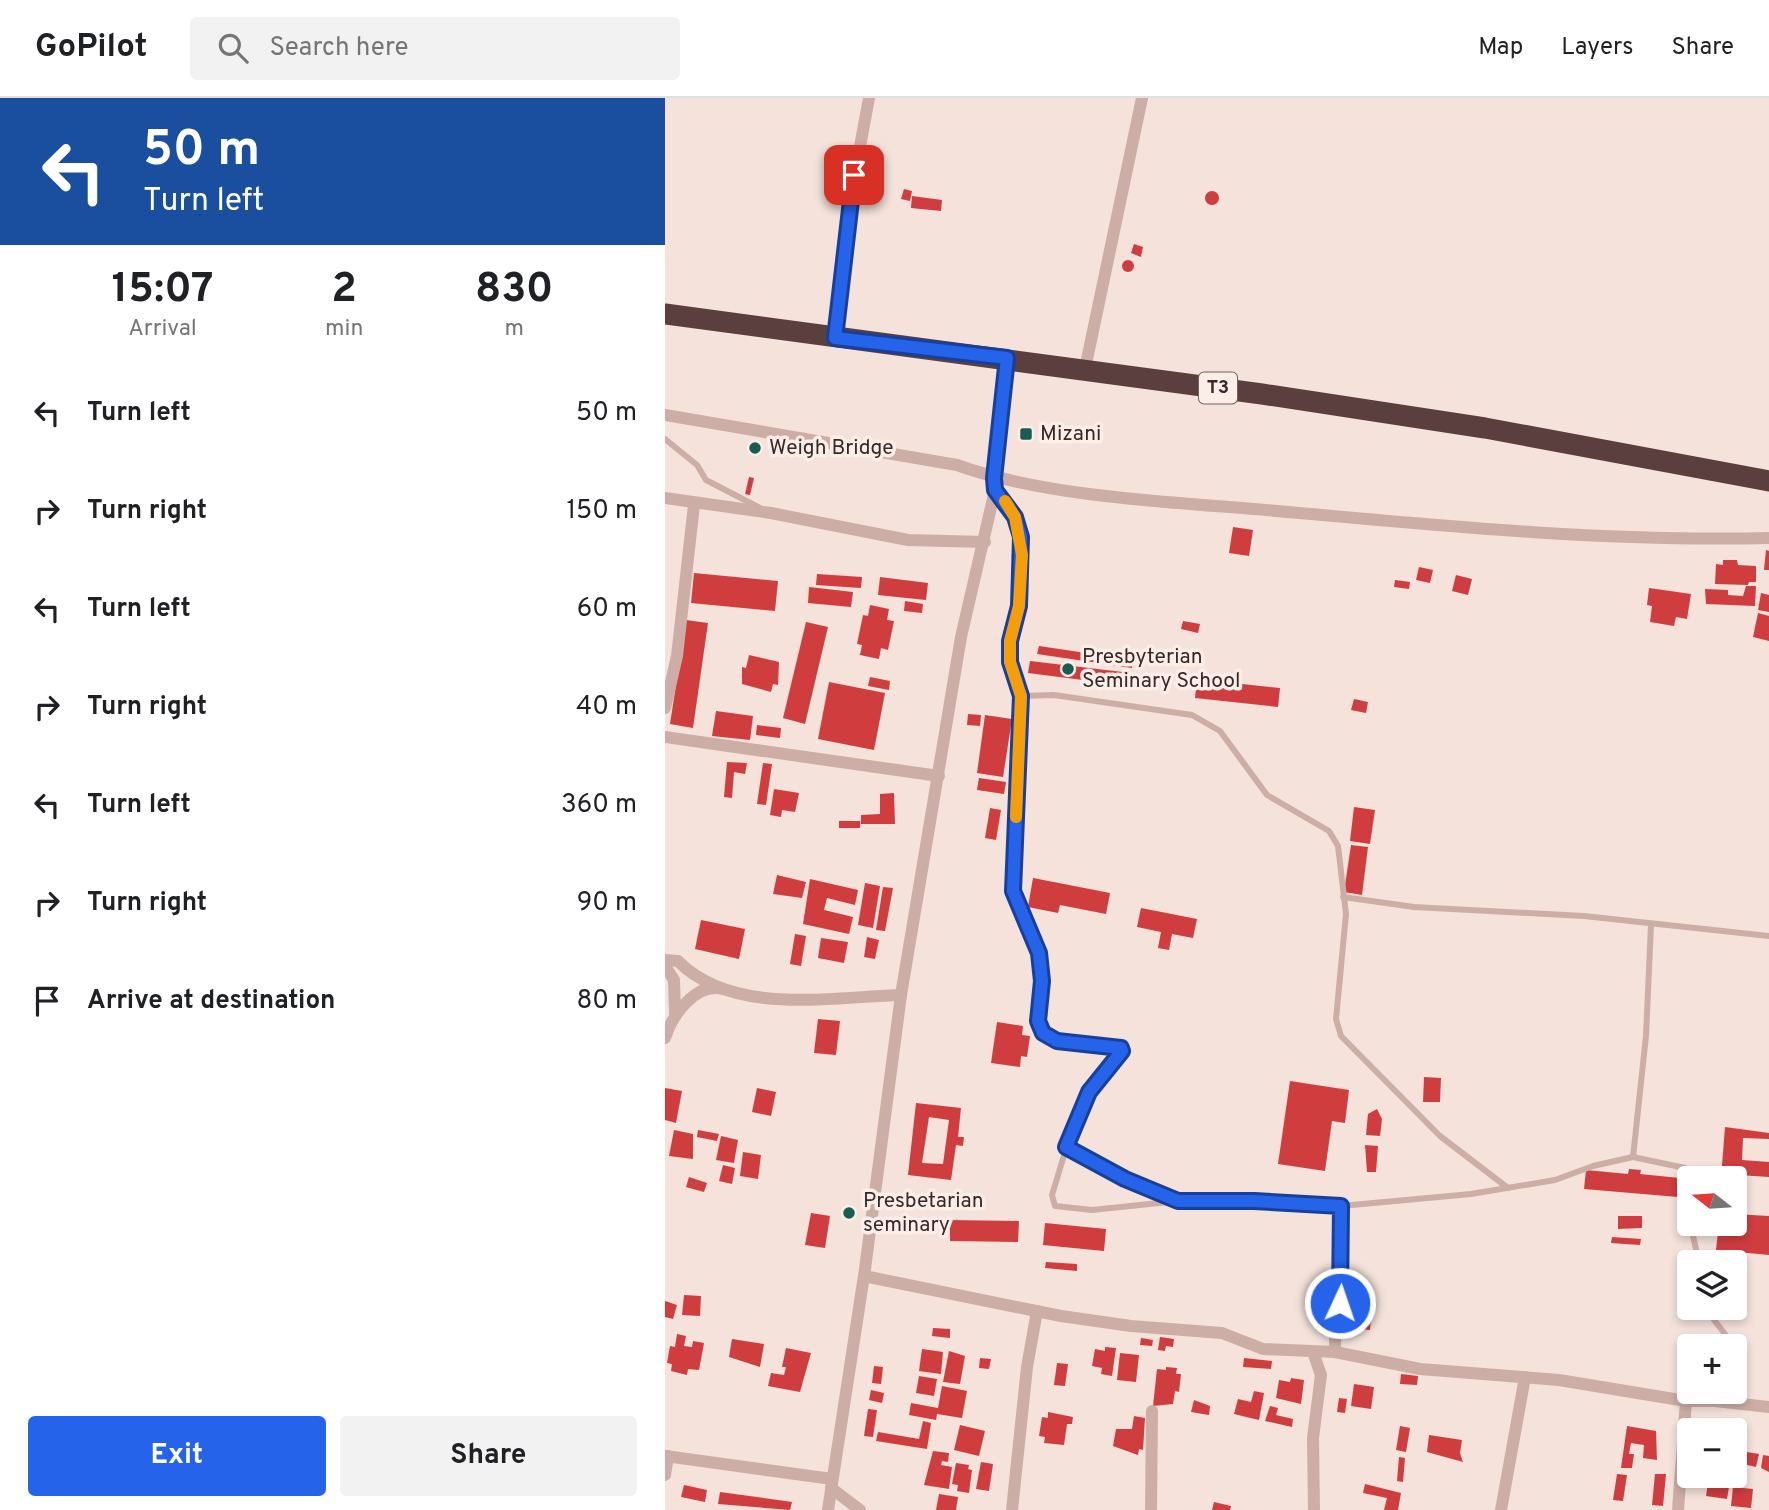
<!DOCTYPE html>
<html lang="en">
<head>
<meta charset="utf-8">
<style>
	:root { --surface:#fff; --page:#f2f2f2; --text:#202124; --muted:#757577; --line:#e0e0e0; --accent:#2563eb }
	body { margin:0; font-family:Overpass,sans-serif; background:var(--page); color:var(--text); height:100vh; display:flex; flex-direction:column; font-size:26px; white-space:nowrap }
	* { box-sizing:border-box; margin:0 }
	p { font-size:23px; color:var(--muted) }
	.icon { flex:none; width:38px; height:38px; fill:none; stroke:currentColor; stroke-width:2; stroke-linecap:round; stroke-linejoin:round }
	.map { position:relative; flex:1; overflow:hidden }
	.sheet { display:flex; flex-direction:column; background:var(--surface); width:665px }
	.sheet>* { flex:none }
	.top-card { background:#1a4fa0; color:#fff; overflow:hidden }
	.needle { width:46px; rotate:287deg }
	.controls { position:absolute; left:1012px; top:1068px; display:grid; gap:14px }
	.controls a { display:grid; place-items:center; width:70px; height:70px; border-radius:7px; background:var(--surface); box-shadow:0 4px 10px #0003; font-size:35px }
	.pin { position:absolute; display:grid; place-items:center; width:60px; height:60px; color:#fff; margin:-30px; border-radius:14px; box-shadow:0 4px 10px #0006 }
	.me { position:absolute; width:77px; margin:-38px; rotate:3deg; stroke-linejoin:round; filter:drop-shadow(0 0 5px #0008) }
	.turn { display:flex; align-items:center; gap:24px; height:147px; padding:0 28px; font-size:32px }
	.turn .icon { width:91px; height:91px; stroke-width:2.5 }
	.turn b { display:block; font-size:49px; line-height:60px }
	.eta { display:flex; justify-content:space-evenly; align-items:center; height:119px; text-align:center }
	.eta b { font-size:42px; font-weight:700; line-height:49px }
	.action { display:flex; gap:14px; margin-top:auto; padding:14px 28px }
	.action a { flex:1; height:80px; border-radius:7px; background:var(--accent); color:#fff; font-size:28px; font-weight:700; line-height:80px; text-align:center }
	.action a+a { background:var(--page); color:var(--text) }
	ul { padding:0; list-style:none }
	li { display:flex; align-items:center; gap:21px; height:98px; padding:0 28px }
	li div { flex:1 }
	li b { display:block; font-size:26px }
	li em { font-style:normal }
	header { display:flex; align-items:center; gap:42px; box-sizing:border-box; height:98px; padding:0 35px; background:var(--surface); border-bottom:2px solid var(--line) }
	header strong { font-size:33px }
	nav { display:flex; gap:38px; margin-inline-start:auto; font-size:24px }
	.search { width:490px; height:63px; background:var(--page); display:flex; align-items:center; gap:18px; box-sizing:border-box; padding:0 24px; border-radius:7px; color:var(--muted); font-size:26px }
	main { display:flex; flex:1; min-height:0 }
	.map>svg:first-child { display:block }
	.building { fill:#cf3d3f; fill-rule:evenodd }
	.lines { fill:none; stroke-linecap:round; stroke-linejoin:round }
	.lane { stroke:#cdaea6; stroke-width:6 }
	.street { stroke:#cdaea6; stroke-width:12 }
	.highway { stroke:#5a3f3e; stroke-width:21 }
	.route-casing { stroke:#184099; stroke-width:18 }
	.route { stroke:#2563eb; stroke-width:12 }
	.slow { stroke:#f59e0b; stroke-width:12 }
	.poi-dot { fill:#195d51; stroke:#fbede8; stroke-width:2.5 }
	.labels { text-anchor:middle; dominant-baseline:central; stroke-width:7; stroke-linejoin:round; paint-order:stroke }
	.shield { fill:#fbede8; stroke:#726361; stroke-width:2 }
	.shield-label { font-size:19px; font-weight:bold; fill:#382827 }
	.poi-label { font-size:21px; fill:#382827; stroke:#fbede8; text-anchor:start }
</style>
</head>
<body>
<header>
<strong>GoPilot</strong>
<div class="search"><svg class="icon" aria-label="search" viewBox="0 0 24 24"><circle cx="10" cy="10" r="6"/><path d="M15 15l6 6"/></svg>Search here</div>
<nav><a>Map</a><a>Layers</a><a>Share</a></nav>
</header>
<main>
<section class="sheet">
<div class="top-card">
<div class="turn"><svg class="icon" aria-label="left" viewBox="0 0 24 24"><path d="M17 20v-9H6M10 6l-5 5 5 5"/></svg><div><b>50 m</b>Turn left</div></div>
</div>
<div class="eta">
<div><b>15:07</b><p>Arrival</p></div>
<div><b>2</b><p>min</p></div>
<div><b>830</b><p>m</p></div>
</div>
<ul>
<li><svg class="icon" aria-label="left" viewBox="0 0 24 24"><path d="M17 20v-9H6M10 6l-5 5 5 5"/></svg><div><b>Turn left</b></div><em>50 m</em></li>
<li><svg class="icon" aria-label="right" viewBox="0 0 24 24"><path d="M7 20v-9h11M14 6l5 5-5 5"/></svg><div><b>Turn right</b></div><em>150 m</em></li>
<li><svg class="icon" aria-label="left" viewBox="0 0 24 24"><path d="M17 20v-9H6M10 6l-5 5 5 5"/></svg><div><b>Turn left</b></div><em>60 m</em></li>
<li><svg class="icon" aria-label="right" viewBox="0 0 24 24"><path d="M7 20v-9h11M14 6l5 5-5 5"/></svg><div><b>Turn right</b></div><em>40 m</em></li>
<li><svg class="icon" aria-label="left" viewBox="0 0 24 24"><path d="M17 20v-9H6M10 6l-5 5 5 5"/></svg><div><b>Turn left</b></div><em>360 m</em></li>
<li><svg class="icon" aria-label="right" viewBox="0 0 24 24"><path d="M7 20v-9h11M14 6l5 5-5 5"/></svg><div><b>Turn right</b></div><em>90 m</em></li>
<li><svg class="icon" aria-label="arrive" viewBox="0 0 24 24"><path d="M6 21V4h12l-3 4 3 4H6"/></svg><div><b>Arrive at destination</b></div><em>80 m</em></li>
</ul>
<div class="action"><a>Exit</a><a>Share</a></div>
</section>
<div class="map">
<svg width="1104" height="1412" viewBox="0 0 1104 1412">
	<rect width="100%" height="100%" fill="#f4e2db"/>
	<g class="building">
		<polygon points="239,91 247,93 245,103 236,101"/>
		<circle cx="547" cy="100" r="7"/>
		<polygon points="247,98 277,102 276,113 246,110"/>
		<polygon points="469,146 478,149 476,159 466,155"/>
		<circle cx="463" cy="168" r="6"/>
		<polygon points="84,379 89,380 85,397 80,396"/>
		<polygon points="568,429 588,432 584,458 564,455"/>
		<polygon points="1101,452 1104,453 1104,472 1099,472"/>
		<polygon points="1058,462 1072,462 1073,467 1091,468 1091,484 1084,484 1083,487 1050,486 1051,466 1058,467"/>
		<polygon points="754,469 768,472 765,485 751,482"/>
		<polygon points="29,475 113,483 110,513 26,505"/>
		<polygon points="152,476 197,479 196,490 151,487"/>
		<polygon points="791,477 807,481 803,497 787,493"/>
		<polygon points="215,479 263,485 261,502 213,497"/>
		<polygon points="730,482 745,484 744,491 729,489"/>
		<polygon points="1081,488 1091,488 1090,508 1041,506 1040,491 1063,492 1063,497 1078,498"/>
		<polygon points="144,489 188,494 186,509 143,505"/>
		<polygon points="984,490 1026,496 1022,521 1011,519 1009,528 985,524 987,508 982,507"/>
		<polygon points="1096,495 1104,497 1104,514 1093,512"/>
		<polygon points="240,503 258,506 257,515 239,513"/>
		<polygon points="205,507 224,511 222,522 229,523 223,552 216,550 214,561 195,557 197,547 192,546 198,517 203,518"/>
		<polygon points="1093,515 1104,518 1104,543 1088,539"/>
		<polygon points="21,522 43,525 28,630 5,626"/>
		<polygon points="518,523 535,526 533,535 516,531"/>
		<polygon points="141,524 163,529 140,626 118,620"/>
		<polygon points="374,548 468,562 467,570 372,556"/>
		<polygon points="84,557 114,564 113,587 108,586 106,594 77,586 77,569 81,570"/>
		<polygon points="365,563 466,575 465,588 363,575"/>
		<polygon points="205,579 225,583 224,592 203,588"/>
		<polygon points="532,581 615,590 613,609 530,600"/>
		<polygon points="164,584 220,595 209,652 153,641"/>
		<polygon points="689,601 703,604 701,615 686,612"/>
		<polygon points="51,613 88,618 85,642 47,638"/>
		<polygon points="303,616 316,617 315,628 302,627"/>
		<polygon points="320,617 347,621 338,679 312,675"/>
		<polygon points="92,627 116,630 115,640 91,637"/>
		<polygon points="62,664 82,665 80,676 69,674 67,700 59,699"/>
		<polygon points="98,665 107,666 101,707 92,706"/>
		<polygon points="314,680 341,684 339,696 312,692"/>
		<polygon points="109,691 134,695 130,714 117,712 116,719 105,717"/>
		<polygon points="229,695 230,726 196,726 196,717 215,716 215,696"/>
		<polygon points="689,709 710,712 705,746 685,743"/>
		<polygon points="325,710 336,712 331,742 320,740"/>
		<rect x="174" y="723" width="21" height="7"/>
		<polygon points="686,747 703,749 697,797 679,794"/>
		<polygon points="112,777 141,784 137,800 108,796"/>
		<polygon points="368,780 445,795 441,816 395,807 393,815 363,809"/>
		<polygon points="145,781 193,792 190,807 162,800 159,812 188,819 184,836 138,826"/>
		<polygon points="200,785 215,788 208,830 193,827"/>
		<polygon points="218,789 228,790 220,833 211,832"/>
		<polygon points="476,810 532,821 528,840 507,836 504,852 493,850 496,834 472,829"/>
		<polygon points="36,822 80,831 74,861 30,851"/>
		<polygon points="130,836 141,838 136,868 125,866"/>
		<polygon points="202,839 214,842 210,861 199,859"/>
		<polygon points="156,840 183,844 179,865 153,860"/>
		<polygon points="153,921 175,923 171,957 149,955"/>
		<polygon points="332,924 358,928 357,937 365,938 362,959 356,958 355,969 326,965"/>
		<polygon points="759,979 776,980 775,1004 758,1004"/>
		<polygon points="625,983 684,992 680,1025 667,1023 660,1073 613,1066"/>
		<polygon points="0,990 17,993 11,1025 0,1022"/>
		<polygon points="92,990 111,994 106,1018 87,1014"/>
		<path d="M 251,1005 L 296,1010 L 293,1039 L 299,1039 L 298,1048 L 291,1047 L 286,1082 L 243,1077 ZM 264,1019 L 284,1022 L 278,1066 L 257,1065 Z"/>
		<polygon points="712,1011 717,1021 715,1038 701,1037 703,1016"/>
		<polygon points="1060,1029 1104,1035 1104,1041 1078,1040 1077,1062 1104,1064 1104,1079 1074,1077 1073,1083 1056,1080"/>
		<polygon points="9,1032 28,1036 28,1061 4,1058"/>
		<polygon points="33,1032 54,1036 52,1043 32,1039"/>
		<polygon points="56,1038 73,1042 69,1065 51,1062"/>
		<polygon points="700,1047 713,1048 711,1074 702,1074"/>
		<polygon points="78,1054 96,1057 93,1081 75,1078"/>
		<polygon points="58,1067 70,1070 67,1086 54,1083"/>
		<polygon points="964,1071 976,1072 975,1076 1015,1080 1013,1099 919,1091 921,1072 963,1076"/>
		<polygon points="24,1079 42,1085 39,1094 21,1089"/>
		<polygon points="146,1115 165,1118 160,1150 140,1147"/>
		<polygon points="1069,1116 1104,1118 1104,1157 1051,1152 1054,1125 1069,1125"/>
		<polygon points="953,1118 977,1118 977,1130 953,1131"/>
		<polygon points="285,1122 354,1123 353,1144 285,1143"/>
		<polygon points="380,1125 441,1131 439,1153 378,1147"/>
		<polygon points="947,1139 976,1141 975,1147 946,1145"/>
		<polygon points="381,1164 412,1166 412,1173 380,1170"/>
		<polygon points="19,1197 36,1198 35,1218 17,1217"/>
		<polygon points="0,1203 12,1207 8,1221 0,1219"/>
		<polygon points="650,1210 658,1211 658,1222 649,1222"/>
		<polygon points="676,1215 706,1217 705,1232 675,1229"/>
		<polygon points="268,1230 285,1231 285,1240 267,1238"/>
		<polygon points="12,1236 21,1238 19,1248 27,1249 28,1243 39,1245 34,1272 23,1271 22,1277 6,1273 7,1266 2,1265 5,1248 10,1249"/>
		<polygon points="495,1239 509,1241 508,1249 501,1248 500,1253 493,1252"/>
		<polygon points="476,1240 488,1242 487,1248 475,1247"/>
		<polygon points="67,1241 99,1246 95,1269 64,1259"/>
		<polygon points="440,1249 451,1250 447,1278 436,1276 437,1270 427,1268 430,1251 440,1253"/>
		<polygon points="121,1250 146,1255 135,1294 103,1288 106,1275 119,1277 121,1269 117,1269"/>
		<polygon points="257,1251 278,1254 276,1276 254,1273"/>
		<polygon points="284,1253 300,1258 295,1286 278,1284"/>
		<polygon points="455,1255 474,1257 471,1284 452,1282"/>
		<polygon points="315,1260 326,1261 324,1271 314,1270"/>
		<polygon points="579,1260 607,1263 606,1271 578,1269"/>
		<polygon points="392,1265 403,1266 400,1288 389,1287"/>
		<polygon points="209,1268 218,1269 216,1286 207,1285"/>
		<polygon points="501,1269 512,1270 511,1276 516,1276 514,1294 510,1293 508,1306 488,1308 492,1271 501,1272"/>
		<polygon points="736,1276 753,1278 752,1287 735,1286"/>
		<polygon points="254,1278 272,1281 269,1298 251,1295"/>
		<polygon points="626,1280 639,1282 636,1306 611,1300 614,1282 625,1284"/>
		<polygon points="689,1286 709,1289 706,1311 686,1308"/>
		<polygon points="277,1288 302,1293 297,1320 272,1316 271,1322 244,1317 246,1305 273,1310"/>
		<polygon points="206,1292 219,1295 217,1305 204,1302"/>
		<polygon points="589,1293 599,1295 594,1322 569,1316 573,1301 586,1304"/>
		<polygon points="674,1300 682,1301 680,1315 672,1314"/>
		<polygon points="529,1302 545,1308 544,1317 526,1314"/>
		<polygon points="605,1308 613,1310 611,1317 628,1321 627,1329 600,1323"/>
		<polygon points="203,1311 212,1312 208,1339 199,1338"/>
		<polygon points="383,1314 408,1319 407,1326 402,1326 399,1347 379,1345 380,1339 374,1338 377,1319 383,1320"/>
		<polygon points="469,1318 480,1320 478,1352 474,1351 473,1357 448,1348 451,1331 467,1331"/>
		<polygon points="258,1323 266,1325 262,1351 211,1343 213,1334 254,1341"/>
		<polygon points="295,1327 320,1333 314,1358 289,1352"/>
		<polygon points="735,1328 745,1330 741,1354 731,1352"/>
		<polygon points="962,1328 991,1333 992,1362 978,1360 979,1347 966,1345 964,1356 969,1356 967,1370 956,1370"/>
		<polygon points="764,1337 797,1342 795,1355 798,1364 762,1354"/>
		<polygon points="1069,1339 1078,1341 1076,1353 1094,1356 1091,1369 1074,1365 1073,1369 1069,1368"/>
		<polygon points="268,1353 284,1355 283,1364 277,1363 276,1367 287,1369 284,1391 259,1387"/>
		<polygon points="1098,1357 1104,1358 1104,1374 1096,1370"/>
		<polygon points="734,1359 740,1360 738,1384 732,1383"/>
		<polygon points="316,1364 328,1366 324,1393 311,1391"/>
		<polygon points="291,1365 304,1367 303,1371 307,1372 304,1395 292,1393 293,1387 287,1386"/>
		<polygon points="952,1376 962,1377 958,1403 948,1402"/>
		<polygon points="990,1376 1001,1376 998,1408 987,1407"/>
		<polygon points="1044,1377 1066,1377 1062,1401 1041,1398"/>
		<polygon points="700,1386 736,1395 733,1412 719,1412 722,1400 698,1395"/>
		<polygon points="19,1387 42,1392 40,1404 16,1399"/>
		<polygon points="1068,1389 1088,1391 1086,1410 1066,1408"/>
		<polygon points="55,1394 127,1404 125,1412 53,1406"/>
		<polygon points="274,1396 293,1399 291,1412 271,1412"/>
		<polygon points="549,1404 566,1408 565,1412 547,1412"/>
	</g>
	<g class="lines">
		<g class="lane">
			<polyline points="0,341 32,367 41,382 95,410"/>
			<path d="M 330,392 C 360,424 360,467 354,509 C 351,527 344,543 345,562 C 346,574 352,587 356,598 L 389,597 L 527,617 L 555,633 L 602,697 L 664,733 L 673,748 L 681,816 L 671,921 L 676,938 L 775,1038 L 843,1090"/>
			<path d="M 356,598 L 348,793 L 374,855 L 377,883 L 373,923 L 378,935 L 392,943 L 456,950 L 457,953 L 424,994 L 410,1021 L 387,1097 L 390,1108 L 427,1112 L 513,1103 L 589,1103 L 676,1108 L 806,1096 L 890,1082 L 928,1068 L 968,1059 L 1020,1070 C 1024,1087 1020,1103 1024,1120"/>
			<polyline points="678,799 749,809 919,818 1104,838"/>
			<polyline points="401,1049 460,1081 512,1102"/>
			<polyline points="968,1059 981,938 986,827"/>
			<polyline points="1025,1125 1034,1164"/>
			<polyline points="1039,1209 1060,1236 1062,1248"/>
		</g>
		<g class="street">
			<polyline points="170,239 184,108 204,0"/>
			<polyline points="420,271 477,0"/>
			<path d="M 0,317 L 292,367 C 381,399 505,404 601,412 C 768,427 936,444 1104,440"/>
			<polyline points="0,400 106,415 243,442 320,444"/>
			<polyline points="0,610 12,558 29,407"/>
			<polyline points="0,639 274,678"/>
			<path d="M 0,862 L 13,863 C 67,918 166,899 236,897"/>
			<polyline points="0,868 9,882 10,915"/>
			<path d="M 0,940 C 7,918 30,884 58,891"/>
			<polyline points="199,1178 396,1218 466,1228 557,1235 598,1251 670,1254 755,1271 894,1282 1021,1303 1050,1303 1104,1309"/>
			<polyline points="648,1254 656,1277 648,1340 649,1412"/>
			<polyline points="670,1254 670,1231 677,1193 676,1108"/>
			<polyline points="0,1358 167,1381"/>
			<polyline points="0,1377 3,1358"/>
			<polyline points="166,1390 195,1412"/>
			<polyline points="163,1412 200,1171 236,897 296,539 330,392 342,260"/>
			<polyline points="347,1412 362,1269 372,1213"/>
			<polyline points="486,1412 487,1313"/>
			<polyline points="836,1412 860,1279"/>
			<polyline points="1013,1412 1021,1303"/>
		</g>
		<polyline class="highway" points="0,216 597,296 820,330 1104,383"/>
	</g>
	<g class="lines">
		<defs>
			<polyline id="route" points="189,77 170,240 342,260 329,380 330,392 350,419 356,439 354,508 345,543 345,564 356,598 348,793 374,855 377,883 373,923 378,935 392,943 456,950 457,953 424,994 401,1049 460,1081 513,1103 589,1103 676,1108 675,1205"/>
		</defs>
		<use href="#route" class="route-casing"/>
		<use href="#route" class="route"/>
		<polyline class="slow" points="340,403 350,419 357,457 354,508 345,543 345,564 356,598 351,719"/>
	</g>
	<g class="poi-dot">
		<rect x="354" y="329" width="14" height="14" rx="3.5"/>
		<circle cx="90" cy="350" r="7"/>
		<circle cx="403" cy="571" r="7"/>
		<circle cx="184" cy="1115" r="7"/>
	</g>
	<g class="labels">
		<rect class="shield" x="534" y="274.5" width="38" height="31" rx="5"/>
		<g class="shield-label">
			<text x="553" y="290">T3</text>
		</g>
		<g class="poi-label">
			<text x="375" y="336">Mizani</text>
			<text x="104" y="350">Weigh Bridge</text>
			<text x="417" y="559">Presbyterian<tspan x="417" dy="24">Seminary School</tspan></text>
			<text x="198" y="1103">Presbetarian<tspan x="198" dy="24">seminary</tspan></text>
		</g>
	</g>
</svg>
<div class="controls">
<a><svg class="needle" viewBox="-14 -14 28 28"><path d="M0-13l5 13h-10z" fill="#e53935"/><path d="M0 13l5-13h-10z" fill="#757577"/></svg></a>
<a><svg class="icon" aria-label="layers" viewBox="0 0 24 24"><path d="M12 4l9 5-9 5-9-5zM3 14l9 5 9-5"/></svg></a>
<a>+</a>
<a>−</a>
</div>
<div class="pin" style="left:189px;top:77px;background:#d93025"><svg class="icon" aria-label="arrive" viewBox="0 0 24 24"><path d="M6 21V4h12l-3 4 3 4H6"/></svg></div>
<svg class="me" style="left:675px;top:1205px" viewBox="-20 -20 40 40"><circle r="17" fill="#2563eb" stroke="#fff" stroke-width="3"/><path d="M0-11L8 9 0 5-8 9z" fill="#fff"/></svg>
</div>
</main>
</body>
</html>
